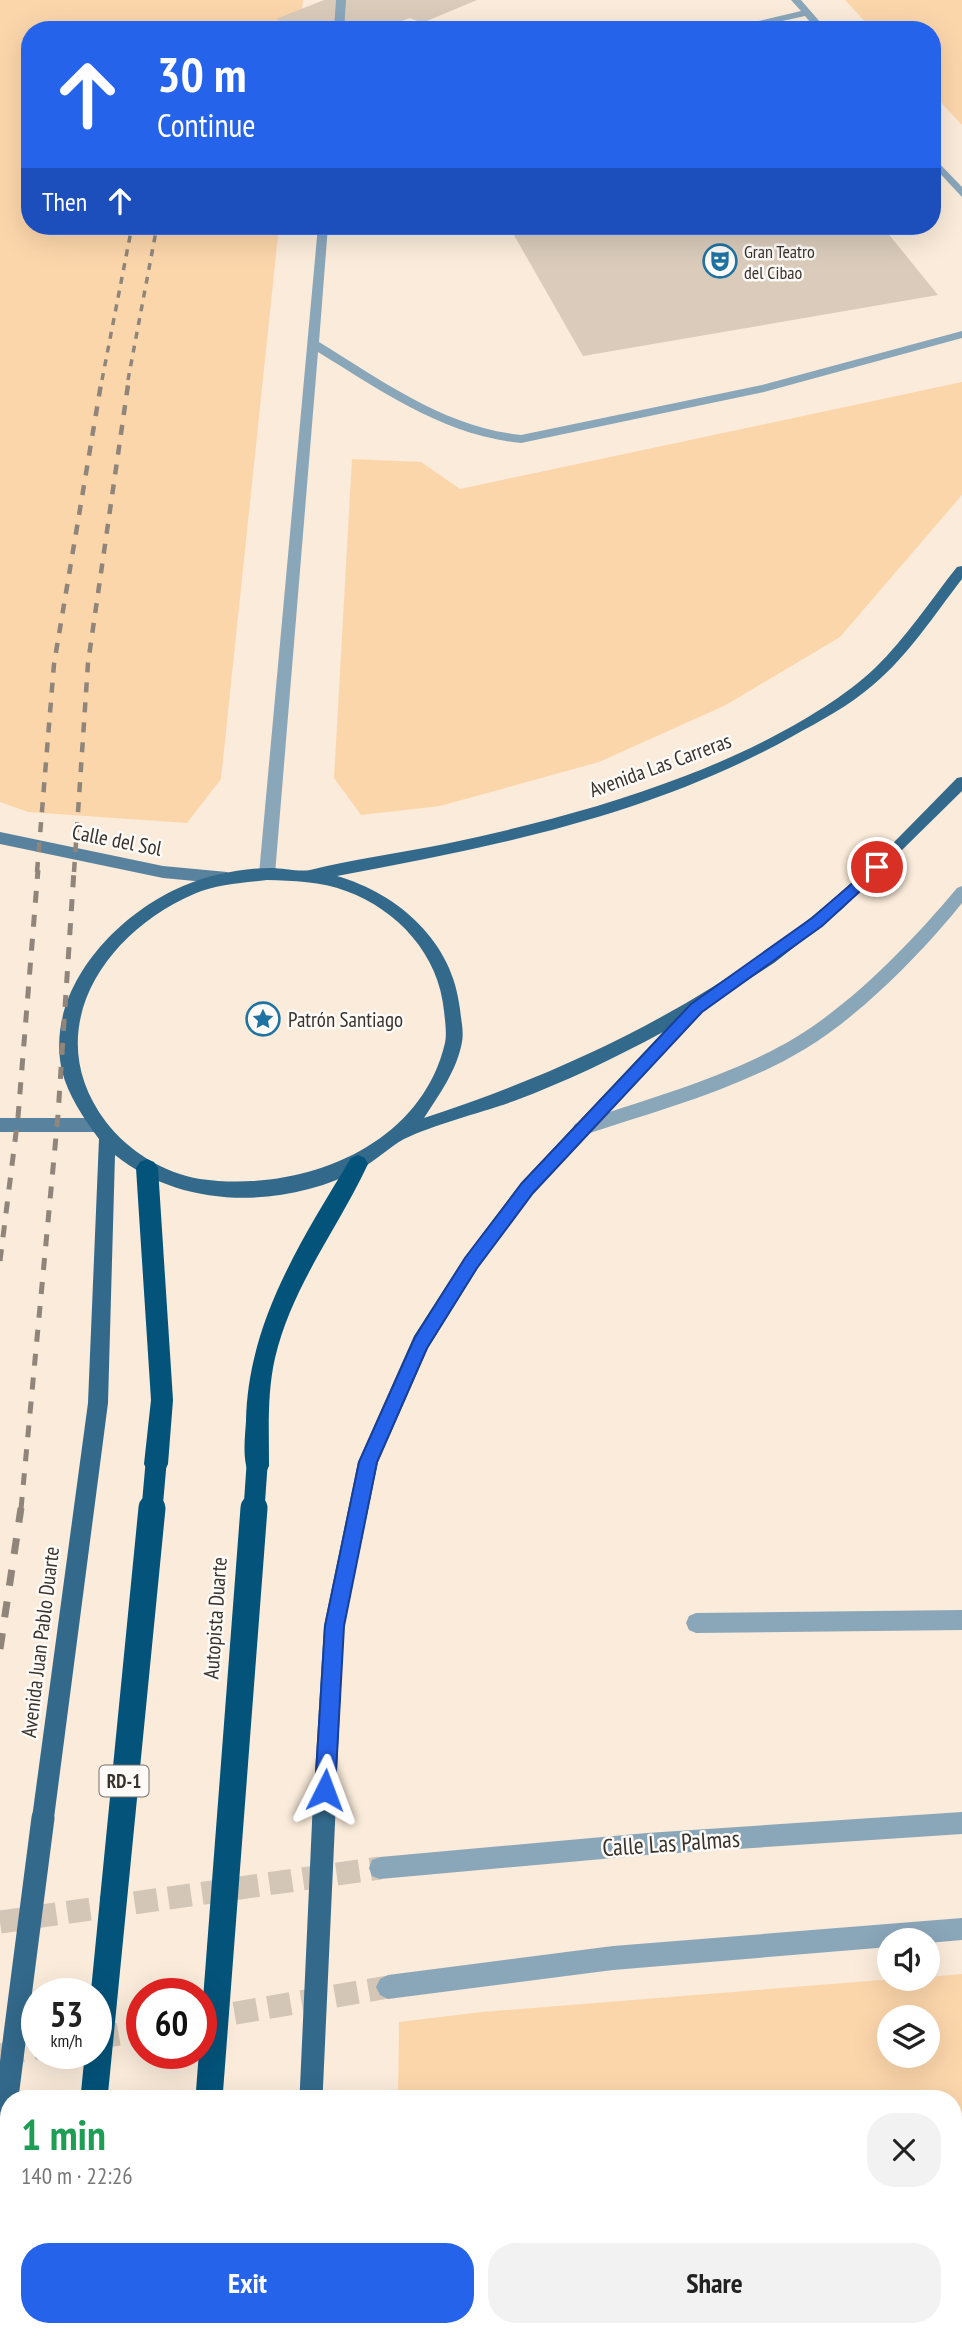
<!DOCTYPE html>
<html lang="en">
<head>
<meta charset="utf-8">
<style>
	:root { --surface:#fff; --page:#f2f2f2; --text:#222; --muted:#767676; --accent:#2563eb }
	body { margin:0; font-family:"PT Sans Narrow",sans-serif; background:var(--page); color:var(--text); height:100vh; display:flex; flex-direction:column; font-size:26px; white-space:nowrap }
	* { box-sizing:border-box; margin:0 }
	p { font-size:23px; color:var(--muted) }
	.icon { flex:none; width:38px; height:38px; fill:none; stroke:currentColor; stroke-width:2; stroke-linecap:round; stroke-linejoin:round }
	.map { position:relative; flex:1; overflow:hidden }
	.sheet { position:absolute; left:0px; top:2090px; width:962px; height:247px; display:flex; flex-direction:column; background:var(--surface); border-radius:28px 28px 0 0; box-shadow:0 7px 28px #0002 }
	.sheet>* { flex:none }
	.guide { position:absolute; left:21px; top:21px; width:920px; height:214px; border-radius:28px; box-shadow:0 7px 28px #0002; background:#2563eb; color:#fff; overflow:hidden }
	.tools { position:absolute; left:877px; top:1928px; display:grid; gap:14px }
	.tools a { display:grid; place-items:center; width:63px; height:63px; border-radius:50%; background:var(--surface); box-shadow:0 7px 28px #0002; font-size:35px }
	.speed { position:absolute; left:21px; top:1978px; display:flex; gap:14px; font-size:35px; font-weight:700; text-align:center }
	.speed>* { display:grid; place-content:center; width:91px; height:91px; border-radius:50%; background:var(--surface); box-shadow:0 7px 28px #0002; line-height:1 }
	.speed small { font-size:18px; font-weight:400 }
	.speed .limit { border:10px solid #d22; background:#fff; color:#111 }
	.pin { position:absolute; display:grid; place-items:center; width:60px; height:60px; color:#fff; margin:-30px; border:4px solid #fff; border-radius:50%; box-shadow:0 2px 7px #0007 }
	.me { position:absolute; width:77px; margin:-38px; rotate:3deg; stroke-linejoin:round; filter:drop-shadow(0 0 5px #0008) }
	.turn { display:flex; align-items:center; gap:24px; height:147px; padding:0 21px; font-size:32px }
	.turn .icon { width:91px; height:91px; stroke-width:2.5 }
	.turn b { display:block; font-size:49px; line-height:60px }
	.then { display:flex; align-items:center; height:66px; padding:0 21px; background:#0003; gap:14px; font-size:26px }
	.round { display:grid; place-items:center; flex:none; width:74px; height:74px; border-radius:28px; background:var(--page) }
	.head { display:flex; align-items:center; justify-content:space-between; height:119px; padding:0 21px }
	h1 { font-size:42px; font-weight:600; line-height:52px; color:#1e9e55 }
	.action { display:flex; gap:14px; margin-top:auto; padding:14px 21px }
	.action a { flex:1; height:80px; border-radius:28px; background:var(--accent); color:#fff; font-size:28px; font-weight:600; line-height:80px; text-align:center }
	.action a+a { background:var(--page); color:var(--text) }
	.map>svg:first-child { display:block }
	.green { fill:#fcd6ab; fill-rule:evenodd }
	.building { fill:#dacbbb }
	.lines { fill:none; stroke-linecap:round; stroke-linejoin:round }
	.street-tunnel { stroke:#d3c6b7; stroke-width:23; stroke-dasharray:23 11; stroke-linecap:butt }
	.lane { fill:#8aa6b9; fill-rule:evenodd }
	.street { fill:#8aa6b9; fill-rule:evenodd }
	.secondary { fill:#59829f; fill-rule:evenodd }
	.primary { fill:#33698b; fill-rule:evenodd }
	.highway { fill:#04537a; fill-rule:evenodd }
	.rail-far3 { stroke:#8f857a; stroke-width:3.5; stroke-dasharray:7 7; stroke-linecap:butt }
	.rail-far2 { stroke:#8f857a; stroke-width:4.5; stroke-dasharray:10 10; stroke-linecap:butt }
	.rail-far1 { stroke:#8f857a; stroke-width:5; stroke-dasharray:12 12; stroke-linecap:butt }
	.rail { stroke:#8f857a; stroke-width:7; stroke-dasharray:16 16; stroke-linecap:butt }
	.primary-bridge { stroke:#33698b; stroke-width:23 }
	.highway-bridge-far1 { stroke:#04537a; stroke-width:21 }
	.highway-bridge { stroke:#04537a; stroke-width:27 }
	.route { fill:#2563eb; stroke:#184099; stroke-width:2 }
	.labels { text-anchor:middle; dominant-baseline:central; stroke-width:5; stroke-linejoin:round; paint-order:stroke }
	.far-poi-label { font-size:18px; fill:#38332c; stroke:#fdfaf7; text-anchor:start }
	.shield { fill:#fdfaf7; stroke:#736f69; stroke-width:2 }
	.shield-label { font-size:19px; font-weight:bold; fill:#38332c }
	.street-label { font-size:21px; fill:#38332c; stroke:#fdfaf7 }
	.poi-label { font-size:21px; fill:#38332c; stroke:#fdfaf7; text-anchor:start }
	.near-street-label { font-size:24px; fill:#38332c; stroke:#fdfaf7 }
</style>
</head>
<body>
<div class="map">
<svg width="962" height="2336" viewBox="0 0 962 2336">
	<rect width="100%" height="100%" fill="#faebda"/>
	<g class="green">
		<polygon points="0,0 303,0 300,30 30,30 30,226 279,226 221,779 187,823 28,812 0,802"/>
		<polygon points="845,0 962,0 962,125 933,94 933,30 873,30"/>
		<polygon points="962,382 962,495 840,637 726,705 599,762 440,806 361,815 334,778 352,459 421,462 460,489"/>
		<path d="M 962,1974 L 962,2326 L 954,2327 L 954,2098 L 398,2098 L 399,2022 L 482,2012 L 894,1979 L 928,1979 L 928,1977 ZM 889,2018 L 928,2018 L 928,2056 L 889,2056 Z"/>
		<polygon points="516,2328 909,2328 543,2335"/>
	</g>
	<g class="building">
		<polygon points="324,0 477,0 422,23 410,18 397,23 381,21 360,30 298,30 276,19"/>
		<polygon points="524,226 882,226 938,295 583,356 510,228"/>
	</g>
	<g class="lines">
		<g class="street-tunnel">
			<polyline points="0,1922 380,1868"/>
			<polyline points="201,2019 388,1987"/>
			<polyline points="96,2038 142,2030"/>
			<polyline points="0,2055 37,2048"/>
		</g>
		<g class="lane">
			<polygon points="336,0 346,0 344,30 334,30"/>
			<polygon points="791,0 801,0 827,30 817,30 805,16 741,30 721,30 801,11"/>
			<polygon points="578,27 606,30 573,30"/>
			<polygon points="933,157 962,187 962,197 933,166"/>
			<path d="M 318,226 L 328,226 L 319,342 C 383,381 444,427 521,435 L 762,385 L 962,331 L 962,338 L 764,392 L 521,443 C 443,435 383,392 318,352 L 275,874 L 267,880 L 259,874 Z"/>
			<path d="M 962,886 L 962,903 C 921,954 861,1015 805,1049 C 737,1090 656,1111 581,1136 L 575,1134 L 572,1129 L 575,1124 C 648,1098 725,1079 793,1039 C 852,1004 913,941 957,888 Z"/>
		</g>
		<g class="street">
			<polygon points="962,1610 962,1630 696,1633 689,1630 686,1623 689,1616 696,1613"/>
			<polygon points="962,1812 962,1834 647,1855 380,1879 372,1876 369,1868 372,1860 380,1857 647,1833"/>
			<polygon points="962,1918 962,1940 928,1943 928,1941 889,1941 889,1947 613,1970 388,1999 380,1995 376,1987 380,1979 388,1975 613,1946"/>
		</g>
		<g class="secondary">
			<polygon points="0,832 163,866 227,872 235,878 227,884 163,878 0,844"/>
			<polygon points="0,1118 96,1118 102,1120 105,1125 102,1130 96,1132 0,1132"/>
		</g>
		<g class="primary">
			<path d="M 962,566 L 962,579 C 934,615 909,655 873,685 C 849,706 820,721 793,736 C 652,815 494,847 337,876 C 399,894 453,942 460,1009 C 461,1020 464,1031 462,1042 C 457,1070 439,1095 424,1118 C 571,1070 712,1002 831,901 C 875,863 916,820 957,778 L 962,777 L 962,791 L 841,910 L 774,963 L 704,1008 L 533,1193 L 477,1269 L 428,1348 L 378,1462 L 344,1626 L 336,1790 L 333,1798 L 325,1801 L 317,1798 L 314,1790 L 324,1626 L 358,1462 L 414,1336 L 465,1257 L 521,1183 L 663,1032 C 615,1058 565,1082 514,1101 C 480,1113 435,1124 404,1139 C 389,1147 376,1161 360,1169 C 285,1209 183,1210 115,1155 L 108,1403 L 54,1818 L 51,1826 L 43,1829 L 35,1826 L 32,1818 L 88,1403 L 99,1139 C 84,1119 68,1095 62,1071 C 44,991 115,915 183,886 C 209,875 241,868 270,868 C 283,868 299,872 310,870 C 355,859 400,853 445,844 C 526,827 607,806 685,776 C 744,754 829,712 875,668 C 906,638 930,601 957,567 ZM 267,880 C 293,881 321,881 346,891 C 398,910 439,955 444,1011 C 445,1021 447,1033 445,1043 C 420,1150 297,1193 200,1179 C 164,1173 128,1151 106,1122 C 38,1032 103,933 194,894 C 217,884 243,883 267,880 Z"/>
			<rect x="288" y="2328" width="26" height="8"/>
		</g>
		<g class="highway">
			<path d="M 358,1155 L 365,1158 L 368,1164 C 337,1230 292,1286 275,1358 C 267,1393 269,1430 269,1466 L 265,1474 L 257,1477 L 249,1474 C 242,1459 245,1438 246,1421 C 248,1322 301,1241 351,1158 Z"/>
			<polygon points="147,1159 154,1162 158,1168 173,1400 168,1464 164,1472 156,1475 148,1472 144,1464 151,1400 136,1168 140,1162"/>
			<polygon points="56,2328 86,2328 86,2336 54,2336"/>
			<polygon points="175,2328 205,2328 206,2336 174,2336"/>
		</g>
		<g class="rail-far3">
			<polyline points="102,380 132,226"/>
			<polyline points="128,380 157,226"/>
		</g>
		<g class="rail-far2">
			<polyline points="37,872 54,664 102,378"/>
			<polyline points="74,872 88,663 129,378"/>
		</g>
		<g class="rail-far1">
			<polyline points="0,1261 18,1117 38,870"/>
			<polyline points="21,1509 58,1115 74,870"/>
		</g>
		<polyline class="rail" points="0,1649 21,1508"/>
		<g class="primary-bridge">
			<polyline points="311,2098 325,1790"/>
			<polyline points="0,2151 43,1818"/>
		</g>
		<g class="highway-bridge-far1">
			<polyline points="152,1509 156,1464"/>
			<polyline points="254,1509 257,1466"/>
		</g>
		<g class="highway-bridge">
			<polyline points="94,2098 152,1508"/>
			<polyline points="209,2098 254,1508"/>
		</g>
	</g>
	<polygon class="route" points="877,862 882,863 882,871 822,926 702,1012 533,1193 477,1268 427,1348 377,1462 344,1626 335,1790 332,1797 325,1800 318,1797 315,1790 325,1626 359,1462 415,1337 465,1258 522,1183 691,1004 812,918"/>
	<defs>
		<symbol id="theatre-ring" viewBox="-11 -11 22 22"><circle r="9.5" fill="#fdfaf7" stroke="#1e73a3" stroke-width="1.5"/><path d="M-5-5.5Q0-4 5-5.5V0Q5 5 0 6Q-5 5-5 0ZM-3.3-2.5H-1v1.5H-3.3ZM1-2.5H3.3v1.5H1ZM-2.8 1Q0 5.5 2.8 1Z" fill="#1e73a3"/></symbol>
		<symbol id="sight-ring" viewBox="-11 -11 22 22"><circle r="9.5" fill="#fdfaf7" stroke="#1e73a3" stroke-width="1.5"/><path d="M0-6L1.8-2.2L6-1.7L2.9 1.2L3.7 5.4L0 3.3L-3.7 5.4L-2.9 1.2L-6-1.7L-1.8-2.2Z" fill="#1e73a3"/></symbol>
	</defs>
	<g fill-rule="evenodd">
		<use href="#theatre-ring" x="701" y="242" width="38" height="38"/>
		<use href="#sight-ring" x="244" y="1000" width="38" height="38"/>
	</g>
	<g class="labels">
		<g class="far-poi-label">
			<text x="744" y="251">Gran Teatro<tspan x="744" dy="21">del Cibao</tspan></text>
		</g>
		<rect class="shield" x="99.5" y="1765.5" width="49" height="31" rx="5"/>
		<g class="shield-label">
			<text x="124" y="1781">RD-1</text>
		</g>
		<g class="street-label">
			<text transform="translate(660 765) rotate(-20)">Avenida Las Carreras</text>
			<text transform="translate(117 840) rotate(11)">Calle del Sol</text>
			<text transform="translate(215 1618) rotate(-86)">Autopista Duarte</text>
			<text transform="translate(40 1642) rotate(-83)">Avenida Juan Pablo Duarte</text>
		</g>
		<g class="poi-label">
			<text x="288" y="1019">Patrón Santiago</text>
		</g>
		<g class="near-street-label">
			<text transform="translate(671 1843) rotate(-4)">Calle Las Palmas</text>
		</g>
	</g>
</svg>
<div class="tools">
<a><svg class="icon" aria-label="sound" viewBox="0 0 24 24"><path d="M4 9h4l5-4v14l-5-4H4zM17 9q2 3 0 6"/></svg></a>
<a><svg class="icon" aria-label="layers" viewBox="0 0 24 24"><path d="M12 4l9 5-9 5-9-5zM3 14l9 5 9-5"/></svg></a>
</div>
<div class="speed"><div>53<small>km/h</small></div><div class="limit">60</div></div>
<div class="pin" style="left:877px;top:867px;background:#d93025"><svg class="icon" aria-label="arrive" viewBox="0 0 24 24"><path d="M6 21V4h12l-3 4 3 4H6"/></svg></div>
<svg class="me" style="left:325px;top:1790px" viewBox="-20 -20 40 40"><path d="M0-17L14 15 0 8-14 15z" fill="#2563eb" stroke="#fff" stroke-width="4"/></svg>
<div class="guide">
<div class="turn"><svg class="icon" aria-label="ahead" viewBox="0 0 24 24"><path d="M12 20V5M6 11l6-6 6 6"/></svg><div><b>30 m</b>Continue</div></div>
<div class="then">Then<svg class="icon" aria-label="ahead" viewBox="0 0 24 24"><path d="M12 20V5M6 11l6-6 6 6"/></svg></div>
</div>
<section class="sheet">
<div class="head"><div><h1>1 min</h1><p>140 m · 22:26</p></div><a class="round"><svg class="icon" aria-label="close" viewBox="0 0 24 24"><path d="M6 6l12 12M18 6L6 18"/></svg></a></div>
<div class="action"><a>Exit</a><a>Share</a></div>
</section>
</div>
</body>
</html>
